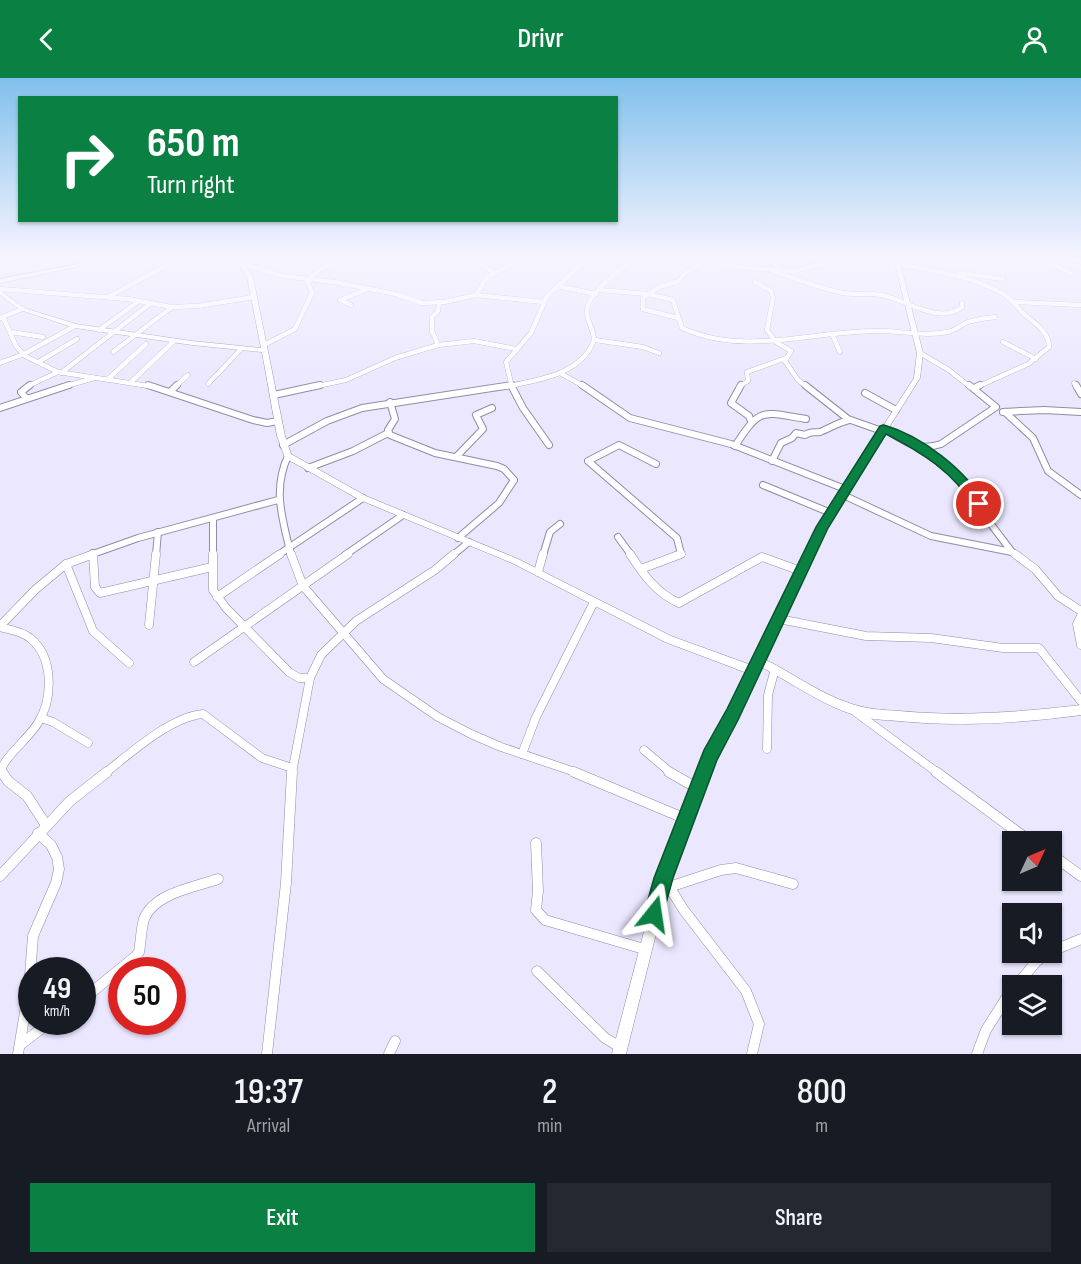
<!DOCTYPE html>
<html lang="en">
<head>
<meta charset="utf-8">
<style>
	:root { --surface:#171b24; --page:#242831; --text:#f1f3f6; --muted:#9ea1a6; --accent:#0b8043 }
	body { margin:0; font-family:"Sofia Sans Condensed",sans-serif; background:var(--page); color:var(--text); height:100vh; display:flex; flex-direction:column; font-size:22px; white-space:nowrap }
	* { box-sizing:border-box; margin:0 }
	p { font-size:20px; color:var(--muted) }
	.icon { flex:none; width:33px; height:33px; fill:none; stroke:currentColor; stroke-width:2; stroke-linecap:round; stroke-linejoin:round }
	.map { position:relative; height:976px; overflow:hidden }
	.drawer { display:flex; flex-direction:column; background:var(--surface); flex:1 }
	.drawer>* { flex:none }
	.guide { position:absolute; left:18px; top:18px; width:600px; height:126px; border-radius:0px; box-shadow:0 2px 4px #0004; background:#0b8043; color:#fff; overflow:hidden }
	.needle { width:39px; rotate:46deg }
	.buttons { position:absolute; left:1002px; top:753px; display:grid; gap:12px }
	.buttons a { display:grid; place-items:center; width:60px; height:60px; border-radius:0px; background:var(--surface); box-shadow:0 2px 4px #0004; font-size:30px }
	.speed { position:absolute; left:18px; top:879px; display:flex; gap:12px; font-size:30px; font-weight:700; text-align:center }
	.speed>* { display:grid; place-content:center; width:78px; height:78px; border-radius:50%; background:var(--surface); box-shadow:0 2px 4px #0004; line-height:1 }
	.speed small { font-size:15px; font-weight:400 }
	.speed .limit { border:9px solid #d22; background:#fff; color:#111 }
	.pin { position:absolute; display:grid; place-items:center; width:51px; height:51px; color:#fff; margin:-26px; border:3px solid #fff; border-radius:50%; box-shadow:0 2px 6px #0007 }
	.me { position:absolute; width:66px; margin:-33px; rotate:15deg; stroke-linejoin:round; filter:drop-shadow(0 0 4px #0008) }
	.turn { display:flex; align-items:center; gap:21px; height:126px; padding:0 30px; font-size:27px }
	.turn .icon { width:78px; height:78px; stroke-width:2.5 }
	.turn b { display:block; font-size:42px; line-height:51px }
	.eta { display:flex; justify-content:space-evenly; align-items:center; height:102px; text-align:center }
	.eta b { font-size:36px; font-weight:600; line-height:42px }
	.cta { display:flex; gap:12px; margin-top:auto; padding:12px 30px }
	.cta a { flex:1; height:69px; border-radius:0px; background:var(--accent); color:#fff; font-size:24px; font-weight:600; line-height:69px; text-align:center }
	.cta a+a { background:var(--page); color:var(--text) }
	header { display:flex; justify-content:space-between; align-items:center; height:78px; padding:0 30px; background:var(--accent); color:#fff; font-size:27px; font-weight:600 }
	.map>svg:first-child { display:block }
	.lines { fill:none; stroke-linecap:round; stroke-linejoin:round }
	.street-far3-casing { stroke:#8f8ca6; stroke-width:5 }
	.street-far2-casing { stroke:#8f8ca6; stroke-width:8 }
	.street-far1-casing { stroke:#8f8ca6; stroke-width:9 }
	.street-casing { stroke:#8f8ca6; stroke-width:11 }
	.secondary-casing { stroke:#8f8ca6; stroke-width:1 }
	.street-far3 { stroke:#fff; stroke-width:4.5 }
	.street-far2 { stroke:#fff; stroke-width:6 }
	.street-far1 { stroke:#fff; stroke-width:8 }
	.street { stroke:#fff; stroke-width:10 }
	.secondary { fill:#fff; fill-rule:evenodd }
	.route { fill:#0b8043; stroke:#07532c; stroke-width:1.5 }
</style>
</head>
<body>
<header><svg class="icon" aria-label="back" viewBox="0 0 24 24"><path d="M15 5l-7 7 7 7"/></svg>Drivr<svg class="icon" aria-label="person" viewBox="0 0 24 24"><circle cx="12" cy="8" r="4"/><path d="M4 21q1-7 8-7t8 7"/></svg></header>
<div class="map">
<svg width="1081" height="976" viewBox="0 0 1081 976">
	<rect width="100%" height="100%" fill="#eae7ff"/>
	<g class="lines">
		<defs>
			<g id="street-far3">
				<polyline points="469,178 494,195"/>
				<polyline points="690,178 738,189 793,193 856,178"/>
				<polyline points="767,178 781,193"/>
				<polyline points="803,178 824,183"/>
				<polyline points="882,178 897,183"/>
				<polyline points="1051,178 1043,181 1072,196"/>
				<polyline points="1008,181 1010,178"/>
				<polyline points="242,186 283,198 334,204 396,216 422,225 444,224 476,217 544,224"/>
				<path d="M 898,186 C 934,193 973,198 1005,217 C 1013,222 1018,231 1025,237 C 1036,246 1049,254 1049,269 L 1028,286 L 977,309"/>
				<polyline points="258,190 276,178"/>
				<path d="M 772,193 C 795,200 820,211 844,215 C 856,217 869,215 882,217 C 905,222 940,247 962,229 L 962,225"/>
				<polyline points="959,195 1003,201"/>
				<polyline points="755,204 771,213 773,220 767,252 776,264 791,273 785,283 798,302 807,309"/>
				<polyline points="557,208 596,216"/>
				<polyline points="0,211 128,221 172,229 198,228 254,219"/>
				<path d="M 599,212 L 648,216 L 673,222 L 682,250 C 744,278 809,254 873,253 C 898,252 923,259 947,254 C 955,253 961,247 968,244 C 976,241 986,240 995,239"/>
				<polyline points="476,217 487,199 528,178"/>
				<polyline points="108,219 173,184 189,178"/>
				<polyline points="340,222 368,211"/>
				<polyline points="340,222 351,227"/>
				<polyline points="1015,224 1081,227"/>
				<polyline points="3,239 16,268 25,278 58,294 155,309"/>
				<polyline points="0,240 22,231"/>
				<polyline points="678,240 643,231 643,220 659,209 679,203 685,195 706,183"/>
				<polyline points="99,252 139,223"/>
				<polyline points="11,254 43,259"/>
				<polyline points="833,258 840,274"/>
				<polyline points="595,262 643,269 659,275"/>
				<polyline points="1003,264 1036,281"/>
				<polyline points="264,267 295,251 312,215 307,202 322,190 350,178"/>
				<polyline points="438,267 432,253 432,239 438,233 439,225"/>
				<polyline points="113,274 172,229"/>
				<polyline points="920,275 949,292 970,309"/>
				<polyline points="40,283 77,261"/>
				<polyline points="0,285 24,276 75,248"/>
				<polyline points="61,295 151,225"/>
				<polyline points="560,295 585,309"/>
				<polyline points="108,301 146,266"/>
				<polyline points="131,304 174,263"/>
				<polyline points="1074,305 1076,309"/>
				<polyline points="208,306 241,271"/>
				<polyline points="26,309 58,294"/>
				<polyline points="63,309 94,300"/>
				<polyline points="175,309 188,297"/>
				<polyline points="313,309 346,302 395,280 438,267 474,263 516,271"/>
				<path d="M 503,309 C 535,303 582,297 594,262 C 594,252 587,244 587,234 C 585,216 625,188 638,178"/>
				<polyline points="512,309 506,284 531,255 547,218 591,178"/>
				<polyline points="739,309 748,303 747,294 786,280"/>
			</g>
			<g id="street-far2">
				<polyline points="148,307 253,342 267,345 278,343"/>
				<polyline points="511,307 523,330 549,367"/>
				<polyline points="582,307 630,340 731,366 845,411"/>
				<polyline points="741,307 731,325 749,338 751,343"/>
				<polyline points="805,307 848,341 882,353"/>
				<polyline points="1076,307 1081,316"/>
				<polyline points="974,310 980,307"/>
				<polyline points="170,314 177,307"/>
				<polyline points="865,315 896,332"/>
				<polyline points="274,317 320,307"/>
				<polyline points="26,320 21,314 30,307"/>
				<polyline points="390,324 395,341 388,352 390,357 435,375 497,388 504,391 514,402 499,425 458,460"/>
				<polyline points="0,330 69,307"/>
				<polyline points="1003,334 1044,332 1081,334"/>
				<polyline points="1005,334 1033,360 1048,393 1081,417"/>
				<path d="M 884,350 C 903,363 918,374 941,366 L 996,329 L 969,307"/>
				<polyline points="283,367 327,343 362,330 512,307"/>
				<path d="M 735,368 C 761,328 762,334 806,341"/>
				<polyline points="921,370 965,405 987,441 1012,474"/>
				<path d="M 288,378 C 272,412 283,443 291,477"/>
				<polyline points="457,378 483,351 476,337 492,330"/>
				<path d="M 772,383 L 781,365 L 792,360 L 796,355 L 805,357 C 811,353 814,355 820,354 C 828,351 837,345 849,342"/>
				<polyline points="656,386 619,367 588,383 677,460 681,476 677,477"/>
				<polyline points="308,390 353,373 388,355"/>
				<polyline points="763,407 831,435"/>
				<polyline points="841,416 931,458 1012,474 1017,477"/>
				<polyline points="213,441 213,477"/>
				<polyline points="618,459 631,477"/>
				<polyline points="93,475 93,477"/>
				<polyline points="90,477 138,460 278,422"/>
				<polyline points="156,477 158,454"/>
				<polyline points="278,477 363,420"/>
				<polyline points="345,477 403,437"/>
				<polyline points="453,477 469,464"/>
				<polyline points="543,477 550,454 560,446"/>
			</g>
			<g id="street-far1">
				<polyline points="93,476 95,509 100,515 212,489"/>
				<polyline points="213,476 213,512 226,530 289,594 299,600 310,600"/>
				<polyline points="291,476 303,508 383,601 438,639 471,656 501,669 578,695"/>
				<path d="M 630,476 C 643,496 656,515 679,525 L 762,479 L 801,493"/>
				<polyline points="1015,476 1035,491 1058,518 1081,533"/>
				<polyline points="66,486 93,553 129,585"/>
				<polyline points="641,491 681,476"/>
				<polyline points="538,494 543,476"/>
				<polyline points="217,519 280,476"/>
				<polyline points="1081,538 1077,546 1081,567"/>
				<polyline points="779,541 866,558 931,560 1003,570 1039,570 1081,623"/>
				<polyline points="149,547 156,476"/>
				<polyline points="0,548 36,511 66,486 94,476"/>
				<path d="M 0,549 C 10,552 22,553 30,560 C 54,579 53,621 38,645 C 29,659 15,670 5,684 L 1,691 L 2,695"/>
				<polyline points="194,584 348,476"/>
				<polyline points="854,633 938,695"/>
				<polyline points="41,640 53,644 88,665"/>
				<polyline points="767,671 768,617 775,591"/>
				<polyline points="644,672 671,695"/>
				<polyline points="522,676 536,639 594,524"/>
				<path d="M 105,695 C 131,675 170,639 203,636 L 262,680 L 292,690"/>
				<polyline points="292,695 310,600 321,577 356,543 435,492 454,476"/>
			</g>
			<g id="street">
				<polyline points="2,694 8,703 27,718 46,747"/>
				<polyline points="574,694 686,741"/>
				<polyline points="669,694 697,710"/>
				<polyline points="936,694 1031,764"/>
				<polyline points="536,765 538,813 536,832 545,842 644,871"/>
				<polyline points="1052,777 1081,798"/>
				<polyline points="0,798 70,723 107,694"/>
				<polyline points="664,800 683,831 746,913 759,946 752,976"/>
				<polyline points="669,809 721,792 736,790 793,806"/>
				<polyline points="1052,873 1081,861"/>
				<polyline points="537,893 605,960 620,969"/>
				<polyline points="1016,908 1036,884 1048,874"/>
				<path d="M 82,922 L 136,878 L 139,874 C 141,863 141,851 144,841 C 154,815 195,809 218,801"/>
				<polyline points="20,967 50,944"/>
				<polyline points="18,976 29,910 33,858 56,805 59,791 57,779 51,767 38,755"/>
				<polyline points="267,976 286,805 292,694"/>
				<polyline points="389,976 395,963"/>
				<polyline points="977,976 986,952 1012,911"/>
			</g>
			<g id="secondary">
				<polygon points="119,178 128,178 0,205 0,201"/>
				<path d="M 234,178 L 239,178 L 253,199 L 285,358 L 291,376 L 366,418 L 518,481 L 671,558 L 751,587 L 753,579 L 755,578 L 819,447 L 914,300 L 917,275 L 893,178 L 898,178 L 923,275 L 920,300 L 826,450 L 764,581 C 793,595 819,615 849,625 C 865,631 882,632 899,633 C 960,639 1021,634 1081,627 L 1081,637 C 1021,645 960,649 899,643 C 884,642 868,641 854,637 C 820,626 792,605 761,589 L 737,640 L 715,681 L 670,800 L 626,976 L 612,976 L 658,800 L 706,674 L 729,632 L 747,595 L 665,564 L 512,485 L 360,422 L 285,380 L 277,358 L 262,274 L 192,267 L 75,250 L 20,232 L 0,217 L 0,212 L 24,230 L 76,246 L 192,263 L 261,270 L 247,199 Z"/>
				<polygon points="1050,178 1058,178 1081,182 1081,186 1050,179"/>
			</g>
		</defs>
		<use href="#street-far3" class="street-far3-casing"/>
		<use href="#street-far2" class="street-far2-casing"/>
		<use href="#street-far1" class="street-far1-casing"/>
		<use href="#street" class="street-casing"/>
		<use href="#secondary" class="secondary-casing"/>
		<use href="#street-far3" class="street-far3"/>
		<use href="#street-far2" class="street-far2"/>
		<use href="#street-far1" class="street-far1"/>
		<use href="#street" class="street"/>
		<use href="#secondary" class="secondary"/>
	</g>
	<linearGradient id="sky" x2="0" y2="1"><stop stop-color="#81c0ec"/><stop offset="0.57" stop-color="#f6f4ff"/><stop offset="1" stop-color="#f6f4ff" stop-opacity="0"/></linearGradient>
	<rect width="1081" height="314" fill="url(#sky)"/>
	<path class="route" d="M 884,347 C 922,358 966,392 985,426 L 979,431 L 974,429 C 954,394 921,374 886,356 L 828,450 L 738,642 L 717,682 L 673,800 L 661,843 L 654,846 L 647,843 L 644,836 L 654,800 L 704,672 L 727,631 L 816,449 L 880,348 Z"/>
</svg>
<div class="buttons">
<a><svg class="needle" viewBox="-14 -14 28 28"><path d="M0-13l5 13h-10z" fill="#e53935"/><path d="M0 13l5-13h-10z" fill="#9ea1a6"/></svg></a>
<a><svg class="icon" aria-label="sound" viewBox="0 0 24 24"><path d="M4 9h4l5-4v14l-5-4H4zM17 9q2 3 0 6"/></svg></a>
<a><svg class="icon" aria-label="layers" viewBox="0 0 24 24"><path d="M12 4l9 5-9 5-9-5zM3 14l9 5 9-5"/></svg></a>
</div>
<div class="speed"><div>49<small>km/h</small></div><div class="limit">50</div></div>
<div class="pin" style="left:979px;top:426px;background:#d93025"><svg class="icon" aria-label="arrive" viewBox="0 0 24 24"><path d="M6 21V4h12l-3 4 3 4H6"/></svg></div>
<svg class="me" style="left:654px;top:836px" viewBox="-20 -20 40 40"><path d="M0-17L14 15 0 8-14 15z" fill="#0b8043" stroke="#fff" stroke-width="4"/></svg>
<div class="guide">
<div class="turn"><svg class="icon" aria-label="right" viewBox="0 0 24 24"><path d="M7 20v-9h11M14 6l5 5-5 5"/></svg><div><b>650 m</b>Turn right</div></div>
</div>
</div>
<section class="drawer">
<div class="eta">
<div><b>19:37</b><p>Arrival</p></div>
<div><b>2</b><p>min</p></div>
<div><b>800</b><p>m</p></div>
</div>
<div class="cta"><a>Exit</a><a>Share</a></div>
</section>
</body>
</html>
